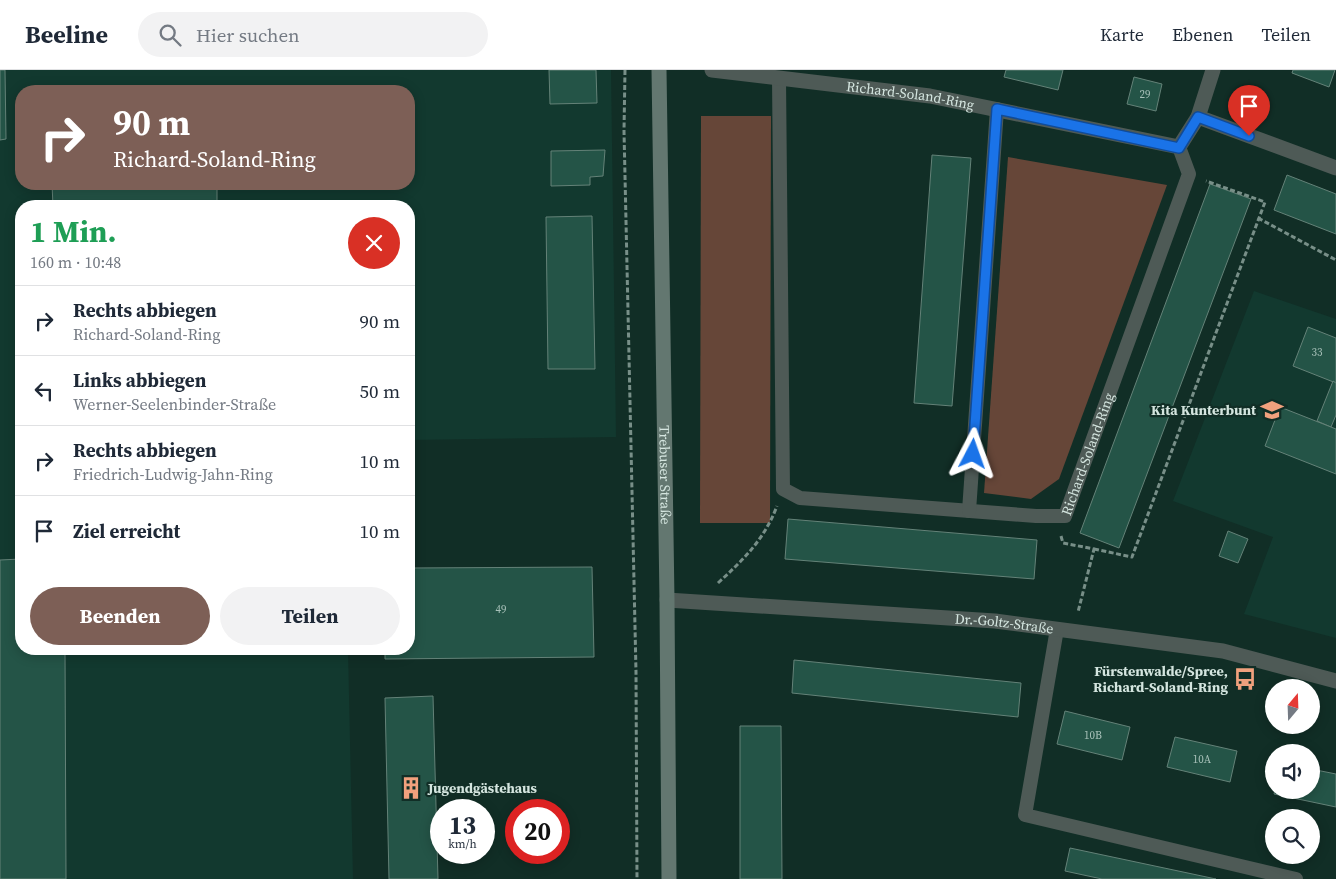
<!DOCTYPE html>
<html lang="de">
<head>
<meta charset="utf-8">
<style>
	:root { --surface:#fff; --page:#f2f2f3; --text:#1f2937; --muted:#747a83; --line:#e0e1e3; --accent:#7d5f56 }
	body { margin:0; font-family:"Source Serif 4",serif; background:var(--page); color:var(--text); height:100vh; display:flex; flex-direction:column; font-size:19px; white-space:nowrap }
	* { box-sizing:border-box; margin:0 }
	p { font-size:16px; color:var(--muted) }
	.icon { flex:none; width:28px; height:28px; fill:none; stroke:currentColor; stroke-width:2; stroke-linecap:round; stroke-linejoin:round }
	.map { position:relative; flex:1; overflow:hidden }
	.panel { position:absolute; left:15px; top:130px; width:400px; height:455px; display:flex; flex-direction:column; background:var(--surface); border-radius:20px; box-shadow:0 2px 12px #0003 }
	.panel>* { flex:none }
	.top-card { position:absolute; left:15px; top:15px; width:400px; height:105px; border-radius:20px; box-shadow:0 2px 12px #0003; background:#7d5f56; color:#fff; overflow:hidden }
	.needle { width:32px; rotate:19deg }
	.controls { position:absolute; left:1265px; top:609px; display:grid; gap:10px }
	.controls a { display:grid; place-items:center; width:55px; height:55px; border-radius:50%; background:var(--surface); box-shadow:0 2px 12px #0003; font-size:25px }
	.speed { position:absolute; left:430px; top:729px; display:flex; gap:10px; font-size:25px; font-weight:700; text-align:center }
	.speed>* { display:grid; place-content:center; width:65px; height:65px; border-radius:50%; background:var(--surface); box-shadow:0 2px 12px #0003; line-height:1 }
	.speed small { font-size:12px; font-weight:400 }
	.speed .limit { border:8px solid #d22; background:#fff; color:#111 }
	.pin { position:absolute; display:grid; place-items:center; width:42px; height:42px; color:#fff; margin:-51px -21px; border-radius:50% 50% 50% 0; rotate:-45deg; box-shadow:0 0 5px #0007 }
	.pin .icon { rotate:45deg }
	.me { position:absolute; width:55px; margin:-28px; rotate:4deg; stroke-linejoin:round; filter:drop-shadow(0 0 4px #0008) }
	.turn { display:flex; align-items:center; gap:18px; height:105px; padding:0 15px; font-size:22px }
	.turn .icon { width:65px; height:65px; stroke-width:2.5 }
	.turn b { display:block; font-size:35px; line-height:42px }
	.round { display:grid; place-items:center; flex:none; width:52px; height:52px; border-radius:26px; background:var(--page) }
	.summary { display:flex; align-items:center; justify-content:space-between; height:85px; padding:0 15px }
	h1 { font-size:30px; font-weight:700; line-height:38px; color:#1e9e55 }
	.action { display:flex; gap:10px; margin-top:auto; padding:10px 15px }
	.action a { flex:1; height:58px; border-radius:30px; background:var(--accent); color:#fff; font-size:20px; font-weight:700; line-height:58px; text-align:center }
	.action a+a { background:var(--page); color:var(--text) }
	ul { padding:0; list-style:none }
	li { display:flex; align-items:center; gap:15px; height:70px; padding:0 15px; border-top:1px solid var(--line) }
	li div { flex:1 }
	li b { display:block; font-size:19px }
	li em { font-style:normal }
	header { display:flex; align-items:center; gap:30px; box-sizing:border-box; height:70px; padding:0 25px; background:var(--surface); border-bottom:1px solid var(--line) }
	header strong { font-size:24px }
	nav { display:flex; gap:28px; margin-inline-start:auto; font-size:18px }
	.search { width:350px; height:45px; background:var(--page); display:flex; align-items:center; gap:12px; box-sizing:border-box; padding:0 18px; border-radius:28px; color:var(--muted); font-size:19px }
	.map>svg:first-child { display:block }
	.built { fill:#12392f; fill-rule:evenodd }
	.green { fill:#664638 }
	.building { fill:#245447; stroke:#648278 }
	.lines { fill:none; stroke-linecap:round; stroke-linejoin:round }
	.path { stroke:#788f88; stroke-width:3; stroke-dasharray:5 2.5; stroke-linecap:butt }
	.lane { stroke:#4e5a56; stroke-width:14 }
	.street { stroke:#4e5a56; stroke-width:15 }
	.secondary { stroke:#637770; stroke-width:15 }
	.route-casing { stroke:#114b97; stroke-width:12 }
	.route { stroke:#1a73e8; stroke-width:9 }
	.labels { text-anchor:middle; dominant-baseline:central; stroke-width:4.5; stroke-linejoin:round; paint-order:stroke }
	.number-label { font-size:11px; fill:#a8c1b9 }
	.street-label { font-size:14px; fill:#d4e5df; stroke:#112e26 }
	.poi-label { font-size:14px; font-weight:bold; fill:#d4e5df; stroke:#112e26; text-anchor:end }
</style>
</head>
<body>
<header>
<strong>Beeline</strong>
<div class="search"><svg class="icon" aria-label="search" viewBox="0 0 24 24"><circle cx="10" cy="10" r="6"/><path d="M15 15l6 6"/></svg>Hier suchen</div>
<nav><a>Karte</a><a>Ebenen</a><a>Teilen</a></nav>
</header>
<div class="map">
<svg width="1336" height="809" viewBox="0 0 1336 809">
	<rect width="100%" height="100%" fill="#112e26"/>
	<g class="built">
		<path d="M 0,0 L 611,0 L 616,367 L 409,370 L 409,136 L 21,136 L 21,579 L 348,579 L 353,809 L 0,809 ZM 21,21 L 409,21 L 409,114 L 21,114 Z"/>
		<polygon points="1254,221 1336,249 1336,568 1244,544 1273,467 1173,431"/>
	</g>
	<g class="green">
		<polygon points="701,46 771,46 770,453 700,453"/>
		<polygon points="1008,87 1167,115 1059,409 1031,429 984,423"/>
	</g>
	<g class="building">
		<polygon points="0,0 5,0 6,69 0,70"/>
		<polygon points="549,0 596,0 597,33 550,34"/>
		<polygon points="1006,0 1063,0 1058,20 1004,7"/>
		<polygon points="1293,0 1335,0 1329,17 1292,3"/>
		<polygon points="1134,7 1162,14 1156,41 1127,34"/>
		<polygon points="605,80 603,106 590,107 590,115 551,116 551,81"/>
		<polygon points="932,85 971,88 952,336 914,333"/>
		<polygon points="1287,105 1336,124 1336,164 1274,140"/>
		<polygon points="52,114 217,114 217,136 53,136"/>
		<polygon points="1210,114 1251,129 1119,478 1080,463"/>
		<polygon points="592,146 595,299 548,299 546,147"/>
		<polygon points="1308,257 1336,268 1336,313 1293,296"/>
		<polygon points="1333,311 1336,313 1336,345 1331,357 1317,351"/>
		<polygon points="1280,337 1336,359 1336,404 1265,376"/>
		<polygon points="788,449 1037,470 1034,509 785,489"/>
		<polygon points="1228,461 1248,469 1238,493 1219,486"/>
		<polygon points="21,489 21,579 65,579 66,809 0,809 0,490"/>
		<polygon points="592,497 594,587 385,589 385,579 409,579 409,498"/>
		<polygon points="794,590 1021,613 1018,647 792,623"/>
		<polygon points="433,626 438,809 389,809 385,628"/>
		<polygon points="1065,641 1130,657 1122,690 1057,674"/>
		<polygon points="740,656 781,656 782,809 740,809"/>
		<polygon points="1175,667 1237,681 1230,712 1167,697"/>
		<polygon points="1311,699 1336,704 1336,737 1274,724 1275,720 1311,720"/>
		<polygon points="1070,778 1216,809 1102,809 1065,801"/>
	</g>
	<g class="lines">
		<g class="path">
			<polyline points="625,0 624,61 636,602 637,809"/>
			<polyline points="1258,148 1336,190"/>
			<polyline points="1061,466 1063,473 1094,479 1078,542"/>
			<polyline points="1094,479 1132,487 1265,132 1206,111"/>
			<path d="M 718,513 C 744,489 764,470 777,436"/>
		</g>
		<g class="lane">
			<path id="s1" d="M 779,9 L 783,419 L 800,428 L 1036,446 L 1065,446 L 1189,104 L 1179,77"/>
			<polyline points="969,441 997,39"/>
			<polyline points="1057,559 1025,745 1296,809"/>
		</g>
		<g class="street">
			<path id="s2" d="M 712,0 L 930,26 L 1179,77 L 1198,47 L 1213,0"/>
			<polyline points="1198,47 1336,98"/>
			<path id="s3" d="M 667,530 L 995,551 L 1223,581 L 1336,611"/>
		</g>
		<path class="secondary" id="s4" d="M 659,0 L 667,530 L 669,809"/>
	</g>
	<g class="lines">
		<defs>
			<polyline id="route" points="973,384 997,39 1179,78 1198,47 1249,66"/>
		</defs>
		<use href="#route" class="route-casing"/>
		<use href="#route" class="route"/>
	</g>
	<defs>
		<symbol id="school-bare" viewBox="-9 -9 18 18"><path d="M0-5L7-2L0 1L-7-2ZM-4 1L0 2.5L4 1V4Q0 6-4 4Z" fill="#f1a17d" stroke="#112e26" stroke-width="2.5" paint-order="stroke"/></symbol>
		<symbol id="bus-bare" viewBox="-9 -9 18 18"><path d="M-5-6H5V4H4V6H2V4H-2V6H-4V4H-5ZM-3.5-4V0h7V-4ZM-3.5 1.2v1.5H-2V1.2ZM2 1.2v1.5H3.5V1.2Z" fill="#f1a17d" stroke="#112e26" stroke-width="2.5" paint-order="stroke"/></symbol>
		<symbol id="building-bare" viewBox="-9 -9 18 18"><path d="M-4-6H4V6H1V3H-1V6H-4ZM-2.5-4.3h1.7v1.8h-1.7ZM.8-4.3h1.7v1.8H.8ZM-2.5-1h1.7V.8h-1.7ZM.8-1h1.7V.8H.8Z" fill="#f1a17d" stroke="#112e26" stroke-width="2.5" paint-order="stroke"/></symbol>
	</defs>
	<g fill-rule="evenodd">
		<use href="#school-bare" x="1256" y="324" width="32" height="32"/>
		<use href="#bus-bare" x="1229" y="593" width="32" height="32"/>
		<use href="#building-bare" x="395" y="702" width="32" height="32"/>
	</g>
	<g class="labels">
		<g class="number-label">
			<text x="1145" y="24">29</text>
			<text x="1317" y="282">33</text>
			<text x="501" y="539">49</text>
			<text x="1093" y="665">10B</text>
			<text x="1202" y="689">10A</text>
		</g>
		<g class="street-label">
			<text stroke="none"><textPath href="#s2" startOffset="200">Richard-Soland-Ring</textPath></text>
			<text stroke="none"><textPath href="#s1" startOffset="761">Richard-Soland-Ring</textPath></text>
			<text stroke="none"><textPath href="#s4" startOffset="405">Trebuser Straße</textPath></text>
			<text stroke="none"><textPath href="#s3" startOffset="338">Dr.-Goltz-Straße</textPath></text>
		</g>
		<g class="poi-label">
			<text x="1256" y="340">Kita Kunterbunt</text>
			<text x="1228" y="601">Fürstenwalde/Spree,<tspan x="1228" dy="16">Richard-Soland-Ring</tspan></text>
			<text x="428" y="718" text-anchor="start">Jugendgästehaus</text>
		</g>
	</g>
</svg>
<div class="controls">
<a><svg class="needle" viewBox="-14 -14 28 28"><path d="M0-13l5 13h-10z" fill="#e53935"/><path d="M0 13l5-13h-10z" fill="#747a83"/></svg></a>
<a><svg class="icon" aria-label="sound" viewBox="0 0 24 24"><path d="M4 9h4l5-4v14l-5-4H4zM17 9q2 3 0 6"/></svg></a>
<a><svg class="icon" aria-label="search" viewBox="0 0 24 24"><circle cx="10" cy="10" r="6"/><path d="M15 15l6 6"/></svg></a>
</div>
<div class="speed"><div>13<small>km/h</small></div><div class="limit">20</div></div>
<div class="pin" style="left:1249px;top:66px;background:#d93025"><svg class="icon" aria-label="arrive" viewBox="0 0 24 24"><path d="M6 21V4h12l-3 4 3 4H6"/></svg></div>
<svg class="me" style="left:973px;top:384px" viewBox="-20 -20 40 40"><path d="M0-17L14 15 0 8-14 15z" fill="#1a73e8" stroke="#fff" stroke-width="4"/></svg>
<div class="top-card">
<div class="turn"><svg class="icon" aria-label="right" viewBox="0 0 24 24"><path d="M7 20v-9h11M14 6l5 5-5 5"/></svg><div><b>90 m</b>Richard-Soland-Ring</div></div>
</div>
<section class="panel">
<div class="summary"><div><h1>1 Min.</h1><p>160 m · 10:48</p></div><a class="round" style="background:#d93025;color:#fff"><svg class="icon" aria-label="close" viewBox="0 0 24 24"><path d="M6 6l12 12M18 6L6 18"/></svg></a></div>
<ul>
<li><svg class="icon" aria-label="right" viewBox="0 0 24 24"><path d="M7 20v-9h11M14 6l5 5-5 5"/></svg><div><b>Rechts abbiegen</b><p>Richard-Soland-Ring</p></div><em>90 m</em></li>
<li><svg class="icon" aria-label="left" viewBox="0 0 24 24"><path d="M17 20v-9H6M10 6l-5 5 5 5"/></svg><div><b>Links abbiegen</b><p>Werner-Seelenbinder-Straße</p></div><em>50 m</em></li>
<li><svg class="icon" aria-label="right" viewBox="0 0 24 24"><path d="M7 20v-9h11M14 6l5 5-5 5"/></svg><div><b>Rechts abbiegen</b><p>Friedrich-Ludwig-Jahn-Ring</p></div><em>10 m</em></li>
<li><svg class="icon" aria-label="arrive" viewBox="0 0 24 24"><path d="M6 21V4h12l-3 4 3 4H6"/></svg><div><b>Ziel erreicht</b></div><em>10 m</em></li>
</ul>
<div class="action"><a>Beenden</a><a>Teilen</a></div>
</section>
</div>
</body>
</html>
